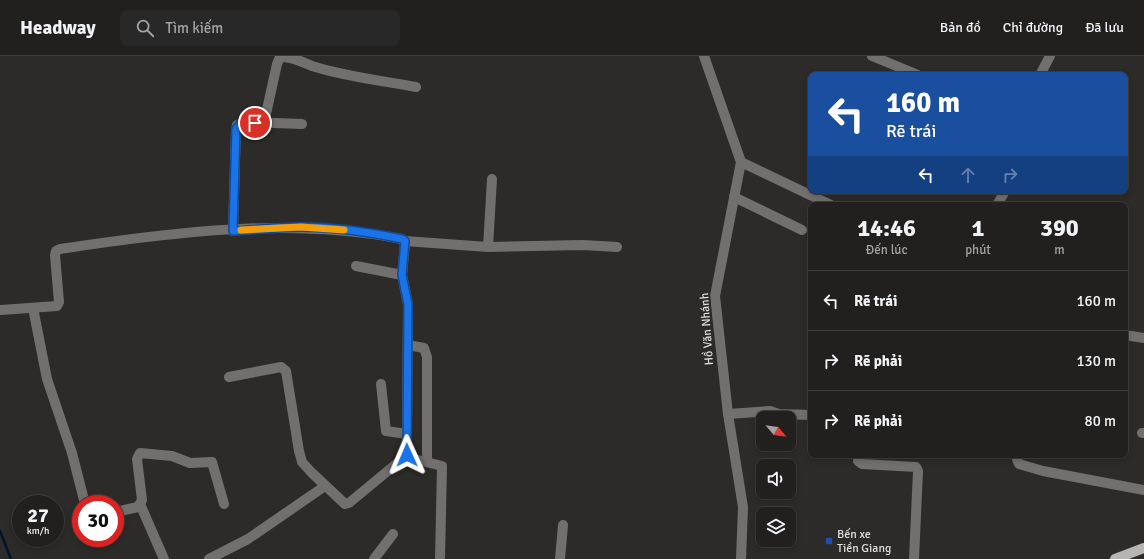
<!DOCTYPE html>
<html lang="vi">
<head>
<meta charset="utf-8">
<style>
	:root { --surface:#21201f; --page:#292828; --text:#f1f3f6; --muted:#a2a3a4; --line:#3e3e3d }
	body { margin:0; font-family:Signika,sans-serif; background:var(--page); color:var(--text); height:100vh; display:flex; flex-direction:column; font-size:15px; white-space:nowrap }
	* { box-sizing:border-box; margin:0 }
	p { font-size:13px; color:var(--muted) }
	.icon { flex:none; width:22px; height:22px; fill:none; stroke:currentColor; stroke-width:2; stroke-linecap:round; stroke-linejoin:round }
	.map { position:relative; flex:1; overflow:hidden }
	.side { position:absolute; left:808px; top:146px; width:320px; height:256px; display:flex; flex-direction:column; background:var(--surface); border-radius:8px; box-shadow:0 2px 6px #0003,0 0 0 1px var(--line) }
	.side>* { flex:none }
	.banner { position:absolute; left:808px; top:16px; width:320px; height:122px; border-radius:8px; box-shadow:0 2px 6px #0003,0 0 0 1px var(--line); background:#1a4fa0; color:#fff; overflow:hidden }
	.needle { width:26px; rotate:119deg }
	.controls { position:absolute; left:756px; top:355px; display:grid; gap:8px }
	.controls a { display:grid; place-items:center; width:40px; height:40px; border-radius:8px; background:var(--surface); box-shadow:0 2px 6px #0003,0 0 0 1px var(--line); font-size:20px }
	.speed { position:absolute; left:12px; top:439px; display:flex; gap:8px; font-size:20px; font-weight:700; text-align:center }
	.speed>* { display:grid; place-content:center; width:52px; height:52px; border-radius:50%; background:var(--surface); box-shadow:0 2px 6px #0003,0 0 0 1px var(--line); line-height:1 }
	.speed small { font-size:10px; font-weight:400 }
	.speed .limit { border:6px solid #d22; background:#fff; color:#111 }
	.pin { position:absolute; display:grid; place-items:center; width:34px; height:34px; color:#fff; margin:-17px; border:2px solid #fff; border-radius:50%; box-shadow:0 1px 4px #0007 }
	.me { position:absolute; width:44px; margin:-22px; rotate:359deg; stroke-linejoin:round; filter:drop-shadow(0 0 3px #0008) }
	.turn { display:flex; align-items:center; gap:14px; height:84px; padding:0 12px; font-size:18px }
	.turn .icon { width:52px; height:52px; stroke-width:2.5 }
	.turn b { display:block; font-size:28px; line-height:34px }
	.lanes { display:flex; align-items:center; height:38px; padding:0 12px; background:#0003; justify-content:center; gap:20px; direction:ltr }
	.lanes .off { opacity:.35 }
	.eta { display:flex; justify-content:space-evenly; align-items:center; height:68px; text-align:center }
	.eta b { font-size:24px; font-weight:700; line-height:28px }
	ul { padding:0; list-style:none }
	li { display:flex; align-items:center; gap:12px; height:60px; padding:0 12px; border-top:1px solid var(--line) }
	li div { flex:1 }
	li b { display:block; font-size:15px }
	li em { font-style:normal }
	header { display:flex; align-items:center; gap:24px; box-sizing:border-box; height:56px; padding:0 20px; background:var(--surface); border-bottom:1px solid var(--line) }
	header strong { font-size:19px }
	nav { display:flex; gap:22px; margin-inline-start:auto; font-size:14px }
	.search { width:280px; height:36px; background:var(--page); display:flex; align-items:center; gap:10px; box-sizing:border-box; padding:0 14px; border-radius:8px; color:var(--muted); font-size:15px }
	.map>svg:first-child { display:block }
	.lines { fill:none; stroke-linecap:round; stroke-linejoin:round }
	.stream { stroke:#00142a; stroke-width:2.5 }
	.minor { stroke:#71706f; stroke-width:10 }
	.major { stroke:#b6b5b3; stroke-width:10 }
	.route-casing { stroke:#114b97; stroke-width:10 }
	.route { stroke:#1a73e8; stroke-width:7 }
	.slow { stroke:#f59e0b; stroke-width:7 }
	.transit-dot { fill:#1a4fb4; stroke:#2c2b29; stroke-width:1.5 }
	.labels { text-anchor:middle; dominant-baseline:central; stroke-width:4; stroke-linejoin:round; paint-order:stroke }
	.street-label { font-size:12px; fill:#dfdfdd; stroke:#2c2b29 }
	.poi-label { font-size:12px; fill:#dfdfdd; stroke:#2c2b29; text-anchor:start }
</style>
</head>
<body>
<header>
<strong>Headway</strong>
<div class="search"><svg class="icon" aria-label="search" viewBox="0 0 24 24"><circle cx="10" cy="10" r="6"/><path d="M15 15l6 6"/></svg>Tìm kiếm</div>
<nav><a>Bản đồ</a><a>Chỉ đường</a><a>Đã lưu</a></nav>
</header>
<div class="map">
<svg width="1144" height="503" viewBox="0 0 1144 503">
	<rect width="100%" height="100%" fill="#2c2b29"/>
	<g class="lines">
		<polyline class="stream" points="0,475 11,503"/>
		<g class="minor">
			<polyline points="704,0 741,106 715,240 728,358 743,451 741,503"/>
			<polyline points="872,0 918,19"/>
			<polyline points="1040,19 1050,0"/>
			<path d="M 264,67 L 277,8 L 280,1 C 292,0 302,6 312,10 C 342,20 384,25 416,31"/>
			<polyline points="741,106 831,149"/>
			<polyline points="734,141 802,174"/>
			<polyline points="997,149 1005,135"/>
			<polyline points="233,175 236,73 237,69 246,66 302,68"/>
			<polyline points="405,185 488,191 492,123"/>
			<polyline points="488,191 583,189 617,191"/>
			<polyline points="356,210 402,219"/>
			<polyline points="33,252 47,323 72,397 85,448"/>
			<path d="M 1,254 L 57,250 L 59,246 L 55,199 L 56,195 L 60,193 C 172,176 291,161 402,183 L 405,188 L 402,219 L 408,248 L 407,378"/>
			<polyline points="1125,279 1144,282"/>
			<polyline points="408,289 424,292 427,301 427,406"/>
			<polyline points="229,321 281,311 286,315 299,395 302,406 311,416 345,448 349,447 407,399"/>
			<polyline points="381,328 386,375 407,378 407,399 414,403 442,410 440,503"/>
			<polyline points="728,358 770,355 779,358 811,359"/>
			<polyline points="1142,377 1144,377"/>
			<polyline points="859,399 858,405 862,408 916,411 918,415 914,503"/>
			<polyline points="1019,399 1017,403 1019,408 1043,415 1144,434"/>
			<polyline points="140,448 164,503"/>
			<polyline points="115,456 138,451 142,444 137,403 140,397 172,400 190,407 212,406 224,448"/>
			<polyline points="209,503 248,483 325,430"/>
			<polyline points="374,503 393,478"/>
			<polyline points="560,503 563,469"/>
		</g>
		<polyline class="major" points="1115,503 1144,492"/>
	</g>
	<g class="lines">
		<defs>
			<path id="route" d="M 255,67 L 241,67 L 236,73 L 233,175 C 255,174 278,171 301,171 C 335,171 369,176 402,183 L 405,185 L 402,219 L 408,248 L 407,399"/>
		</defs>
		<use href="#route" class="route-casing"/>
		<use href="#route" class="route"/>
		<polyline class="slow" points="241,174 301,171 344,174"/>
	</g>
	<rect class="transit-dot" x="825" y="481" width="8" height="8" rx="2"/>
	<g class="labels">
		<g class="street-label">
			<text transform="translate(707 273) rotate(-94)">Hồ Văn Nhánh</text>
		</g>
		<g class="poi-label">
			<text x="837" y="478">Bến xe<tspan x="837" dy="14">Tiền Giang</tspan></text>
		</g>
	</g>
</svg>
<div class="controls">
<a><svg class="needle" viewBox="-14 -14 28 28"><path d="M0-13l5 13h-10z" fill="#e53935"/><path d="M0 13l5-13h-10z" fill="#a2a3a4"/></svg></a>
<a><svg class="icon" aria-label="sound" viewBox="0 0 24 24"><path d="M4 9h4l5-4v14l-5-4H4zM17 9q2 3 0 6"/></svg></a>
<a><svg class="icon" aria-label="layers" viewBox="0 0 24 24"><path d="M12 4l9 5-9 5-9-5zM3 14l9 5 9-5"/></svg></a>
</div>
<div class="speed"><div>27<small>km/h</small></div><div class="limit">30</div></div>
<div class="pin" style="left:255px;top:67px;background:#d93025"><svg class="icon" aria-label="arrive" viewBox="0 0 24 24"><path d="M6 21V4h12l-3 4 3 4H6"/></svg></div>
<svg class="me" style="left:407px;top:399px" viewBox="-20 -20 40 40"><path d="M0-17L14 15 0 8-14 15z" fill="#1a73e8" stroke="#fff" stroke-width="4"/></svg>
<div class="banner">
<div class="turn"><svg class="icon" aria-label="left" viewBox="0 0 24 24"><path d="M17 20v-9H6M10 6l-5 5 5 5"/></svg><div><b>160 m</b>Rẽ trái</div></div>
<div class="lanes"><svg class="icon" aria-label="left" viewBox="0 0 24 24"><path d="M17 20v-9H6M10 6l-5 5 5 5"/></svg><svg class="icon off" aria-label="ahead" viewBox="0 0 24 24"><path d="M12 20V5M6 11l6-6 6 6"/></svg><svg class="icon off" aria-label="right" viewBox="0 0 24 24"><path d="M7 20v-9h11M14 6l5 5-5 5"/></svg></div>
</div>
<section class="side">
<div class="eta">
<div><b>14:46</b><p>Đến lúc</p></div>
<div><b>1</b><p>phút</p></div>
<div><b>390</b><p>m</p></div>
</div>
<ul>
<li><svg class="icon" aria-label="left" viewBox="0 0 24 24"><path d="M17 20v-9H6M10 6l-5 5 5 5"/></svg><div><b>Rẽ trái</b></div><em>160 m</em></li>
<li><svg class="icon" aria-label="right" viewBox="0 0 24 24"><path d="M7 20v-9h11M14 6l5 5-5 5"/></svg><div><b>Rẽ phải</b></div><em>130 m</em></li>
<li><svg class="icon" aria-label="right" viewBox="0 0 24 24"><path d="M7 20v-9h11M14 6l5 5-5 5"/></svg><div><b>Rẽ phải</b></div><em>80 m</em></li>
</ul>
</section>
</div>
</body>
</html>
